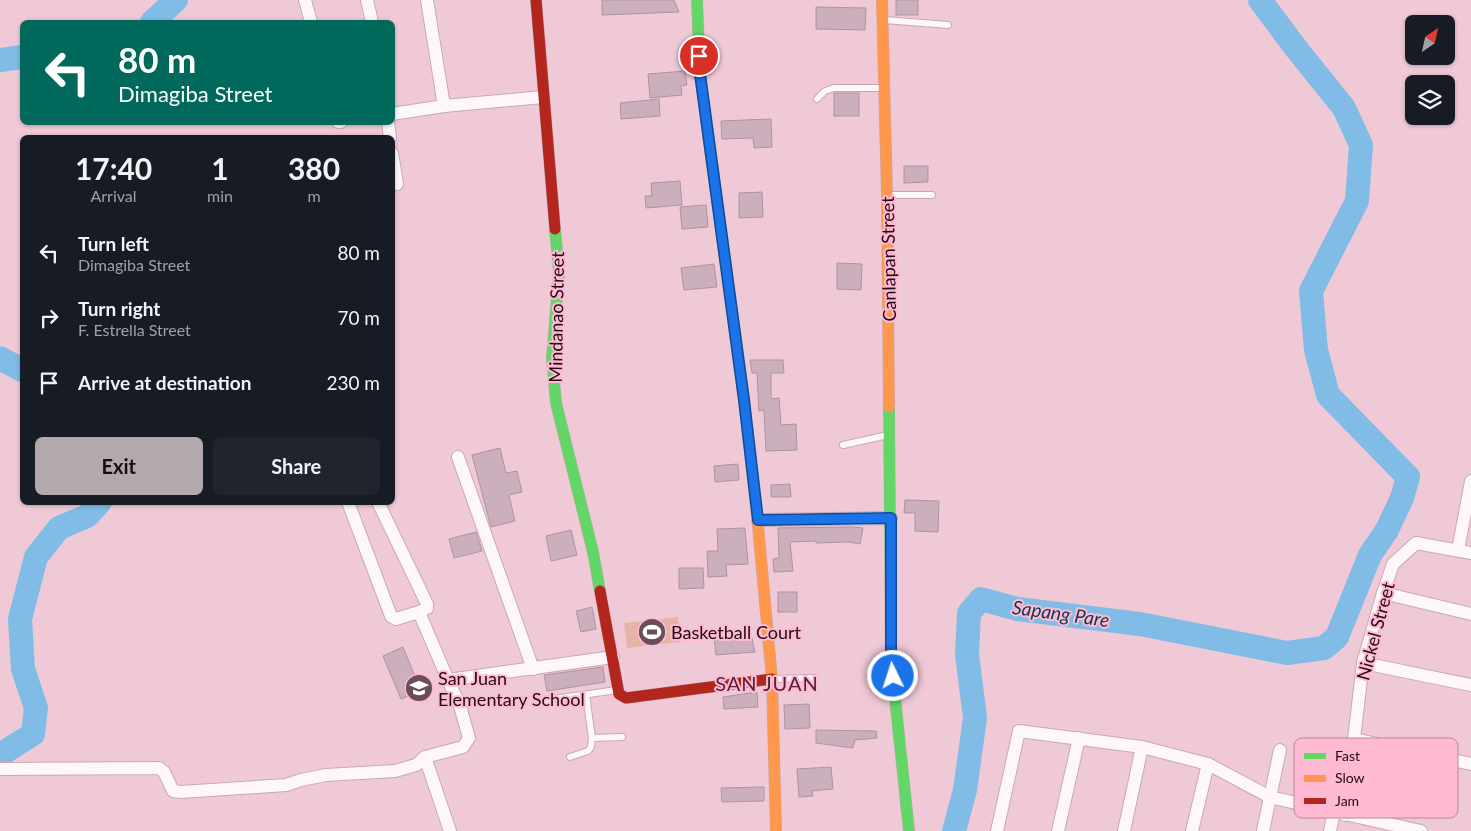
<!DOCTYPE html>
<html lang="en">
<head>
<meta charset="utf-8">
<style>
	:root { --surface:#171b24; --page:#20242c; --text:#f1f3f6; --muted:#9ea1a6; --accent:#b4a8af }
	body { margin:0; font-family:Lato,sans-serif; background:var(--page); color:var(--text); height:100vh; display:flex; flex-direction:column; font-size:19px; white-space:nowrap }
	* { box-sizing:border-box; margin:0 }
	p { font-size:16px; color:var(--muted) }
	.icon { flex:none; width:28px; height:28px; fill:none; stroke:currentColor; stroke-width:2; stroke-linecap:round; stroke-linejoin:round }
	.map { position:relative; flex:1; overflow:hidden }
	.panel { position:absolute; left:20px; top:135px; width:375px; height:370px; display:flex; flex-direction:column; background:var(--surface); border-radius:8px; box-shadow:0 1px 4px #0004 }
	.panel>* { flex:none }
	.top-card { position:absolute; left:20px; top:20px; width:375px; height:105px; border-radius:8px; box-shadow:0 1px 4px #0004; background:#00695c; color:#fff; overflow:hidden }
	.needle { width:32px; rotate:34deg }
	.tools { position:absolute; left:1405px; top:15px; display:grid; gap:10px }
	.tools a { display:grid; place-items:center; width:50px; height:50px; border-radius:8px; background:var(--surface); box-shadow:0 1px 4px #0004; font-size:25px }
	.pin { position:absolute; display:grid; place-items:center; width:42px; height:42px; color:#fff; margin:-21px; border:2px solid #fff; border-radius:50%; box-shadow:0 1px 5px #0007 }
	.me { position:absolute; width:55px; margin:-28px; rotate:356deg; stroke-linejoin:round; filter:drop-shadow(0 0 4px #0008) }
	.turn { display:flex; align-items:center; gap:18px; height:105px; padding:0 15px; font-size:22px }
	.turn .icon { width:65px; height:65px; stroke-width:2.5 }
	.turn b { display:block; font-size:35px; line-height:42px }
	.eta { display:flex; justify-content:space-evenly; align-items:center; height:85px; text-align:center }
	.eta b { font-size:30px; font-weight:700; line-height:35px }
	.action { display:flex; gap:10px; margin-top:auto; padding:10px 15px }
	.action a { flex:1; height:58px; border-radius:8px; background:var(--accent); color:#111; font-size:20px; font-weight:700; line-height:58px; text-align:center }
	.action a+a { background:var(--page); color:var(--text) }
	ul { padding:0; list-style:none }
	li { display:flex; align-items:center; gap:15px; height:65px; padding:0 15px }
	li div { flex:1 }
	li b { display:block; font-size:19px }
	li em { font-style:normal }
	.map>svg:first-child { display:block }
	.green { fill:#e6b4a4 }
	.lines { fill:none; stroke-linecap:round; stroke-linejoin:round }
	.river { stroke:#81bce6; stroke-width:24 }
	.building { fill:#cbafbd; stroke:#af93a1 }
	.lane-casing { stroke:#c7a9b5; stroke-width:8 }
	.street-casing { stroke:#c7a9b5; stroke-width:14 }
	.fast-casing { stroke:#c7a9b5; stroke-width:12 }
	.slow-casing { stroke:#c7a9b5; stroke-width:12 }
	.jam-casing { stroke:#c7a9b5; stroke-width:12 }
	.lane { stroke:#fdf7f9; stroke-width:6 }
	.street { stroke:#fdf7f9; stroke-width:12 }
	.fast { stroke:#63d668; stroke-width:11 }
	.slow { stroke:#ff974d; stroke-width:11 }
	.jam { stroke:#b3261e; stroke-width:11 }
	.route-casing { stroke:#114b97; stroke-width:12 }
	.route { stroke:#1a73e8; stroke-width:9 }
	.labels { text-anchor:middle; dominant-baseline:central; stroke-width:4; stroke-linejoin:round; paint-order:stroke }
	.street-label { font-size:18px; fill:#220a14; stroke:#ffbad3 }
	.poi-label { font-size:18px; fill:#220a14; stroke:#ffbad3; text-anchor:start }
	.water-label { font-size:19px; font-style:italic; fill:#0e3a50; stroke:#ffbad3 }
	.quarter-label { font-size:20px; letter-spacing:1px; fill:#551f37; stroke:#ffbad3 }
	.key { fill:#ffbad3; stroke:#bd859a; stroke-width:1 }
	.key-label { font-size:14px; fill:#220a14 }
</style>
</head>
<body>
<div class="map">
<svg width="1471" height="831" viewBox="0 0 1471 831">
	<rect width="100%" height="100%" fill="#f0c9d7"/>
	<polygon class="green" points="678,617 681,642 627,648 624,623"/>
	<g class="lines">
		<g class="river">
			<polyline points="152,22 176,0"/>
			<polyline points="0,60 22,57"/>
			<polyline points="0,358 22,370"/>
			<polyline points="0,755 33,734 36,708 23,669 20,619 36,557 59,528 87,516 100,502"/>
			<polyline points="954,831 965,790 975,718 967,654 969,613 981,599 1017,609 1140,624 1287,653 1324,648 1337,637 1370,555 1387,530 1402,498 1408,477 1328,395 1316,350 1311,291 1357,201 1361,145 1344,108 1295,47 1260,0"/>
		</g>
	</g>
	<g class="building">
		<polygon points="602,0 674,0 679,12 602,15"/>
		<rect x="896" y="0" width="22" height="15"/>
		<polygon points="816,7 866,8 865,30 816,29"/>
		<polygon points="685,71 687,85 681,86 682,95 650,98 648,74"/>
		<rect x="834" y="93" width="25" height="23"/>
		<polygon points="659,99 660,116 621,119 620,103"/>
		<polygon points="771,119 772,147 754,148 753,138 722,139 721,121"/>
		<polygon points="904,166 928,166 928,182 904,183"/>
		<polygon points="680,181 682,205 646,208 645,196 652,196 651,183"/>
		<polygon points="762,192 763,217 739,218 739,193"/>
		<polygon points="706,205 708,227 682,229 680,207"/>
		<polygon points="837,263 862,264 861,290 837,289"/>
		<polygon points="714,264 717,287 684,290 681,268"/>
		<polygon points="750,360 783,360 784,373 771,373 771,399 779,398 781,425 796,424 797,450 766,451 764,410 759,411 757,373 752,373"/>
		<polygon points="500,448 506,473 517,471 522,492 509,495 515,521 491,527 472,455"/>
		<polygon points="738,464 739,480 715,482 714,466"/>
		<polygon points="790,484 791,497 771,497 771,485"/>
		<polygon points="905,500 939,501 938,532 915,531 915,513 904,513"/>
		<polygon points="852,527 863,528 860,544 848,542 816,543 816,541 790,542 793,571 774,572 773,559 779,558 778,528"/>
		<polygon points="745,528 748,564 726,565 727,576 708,577 707,551 718,551 717,529"/>
		<polygon points="571,530 577,555 551,561 546,536"/>
		<polygon points="476,532 482,551 454,558 449,539"/>
		<polygon points="679,568 703,568 704,588 679,589"/>
		<rect x="778" y="592" width="19" height="20"/>
		<polygon points="592,607 596,629 581,632 576,611"/>
		<polygon points="751,634 755,652 716,655 714,639"/>
		<polygon points="403,647 421,691 401,699 383,656"/>
		<polygon points="603,667 605,682 547,691 544,675"/>
		<polygon points="757,692 758,707 724,709 723,697"/>
		<polygon points="809,704 810,728 785,729 784,705"/>
		<polygon points="816,730 876,731 877,738 855,740 853,748 816,743"/>
		<polygon points="831,767 833,789 812,791 813,796 799,797 797,769"/>
		<polygon points="764,787 764,801 722,802 721,788"/>
	</g>
	<g class="lines">
		<defs>
			<g id="lane">
				<polyline points="884,20 948,25"/>
				<polyline points="817,99 825,91 834,88 882,88"/>
				<polyline points="888,195 932,195"/>
				<polyline points="843,445 888,435"/>
				<polyline points="774,679 813,678"/>
				<polyline points="586,695 592,738 622,737"/>
				<polyline points="539,701 617,690"/>
				<polyline points="570,757 588,751 591,747 592,738"/>
			</g>
			<g id="street">
				<polyline points="305,0 311,22"/>
				<polyline points="367,0 372,22"/>
				<polyline points="427,0 444,106"/>
				<polyline points="392,114 444,106 543,97"/>
				<polyline points="338,122 341,122"/>
				<polyline points="388,122 390,138"/>
				<polyline points="392,153 397,184"/>
				<polyline points="458,457 533,669"/>
				<polyline points="348,502 391,616 396,619 419,612"/>
				<polyline points="378,502 427,604 427,608 419,612 448,680 613,657"/>
				<polyline points="758,520 891,518"/>
				<polyline points="1458,550 1471,481"/>
				<polyline points="1383,593 1471,614"/>
				<polyline points="1363,663 1471,685"/>
				<polyline points="448,680 460,706 469,738 463,747 425,757 450,831"/>
				<polyline points="1354,739 1471,764"/>
				<polyline points="0,769 159,768 164,772 173,791 181,792 286,785 301,780 326,775 395,771 416,765 425,757"/>
				<polyline points="1345,815 1363,663 1383,593 1393,564 1416,543 1471,553"/>
				<polyline points="997,831 1019,731 1142,747 1208,764 1270,797 1421,831"/>
				<polyline points="1058,831 1079,738"/>
				<polyline points="1124,831 1142,747"/>
				<polyline points="1192,831 1208,764"/>
				<polyline points="1263,831 1280,750"/>
				<polyline points="1330,831 1334,812"/>
			</g>
			<g id="fast">
				<polyline points="697,0 700,74 744,399 757,515"/>
				<polyline points="555,229 559,273 552,358 556,403 593,552 600,591"/>
				<polyline points="889,407 891,660 909,831"/>
			</g>
			<g id="slow">
				<polyline points="882,0 887,195 889,407"/>
				<polyline points="757,515 772,679 776,831"/>
			</g>
			<g id="jam">
				<polyline points="536,0 555,229"/>
				<polyline points="600,591 619,694 626,698 772,679"/>
			</g>
		</defs>
		<use href="#lane" class="lane-casing"/>
		<use href="#street" class="street-casing"/>
		<use href="#fast" class="fast-casing"/>
		<use href="#slow" class="slow-casing"/>
		<use href="#jam" class="jam-casing"/>
		<use href="#lane" class="lane"/>
		<use href="#street" class="street"/>
		<use href="#fast" class="fast"/>
		<use href="#slow" class="slow"/>
		<use href="#jam" class="jam"/>
	</g>
	<g class="lines">
		<defs>
			<polyline id="route" points="699,56 700,74 744,400 758,520 891,518 891,660 893,676"/>
		</defs>
		<use href="#route" class="route-casing"/>
		<use href="#route" class="route"/>
	</g>
	<defs>
		<symbol id="stadium-disc" viewBox="-11 -11 22 22"><circle r="9.5" fill="#6a4d58" stroke="#ffbad3"/><path d="M0-5a6.5 5 0 1 0 0 10a6.5 5 0 1 0 0-10ZM-3.5-1.8h7v3.6h-7Z" fill="#fff"/></symbol>
		<symbol id="school-disc" viewBox="-11 -11 22 22"><circle r="9.5" fill="#6a4d58" stroke="#ffbad3"/><path d="M0-5L7-2L0 1L-7-2ZM-4 1L0 2.5L4 1V4Q0 6-4 4Z" fill="#fff"/></symbol>
	</defs>
	<g fill-rule="evenodd">
		<use href="#stadium-disc" x="636" y="616" width="32" height="32"/>
		<use href="#school-disc" x="403" y="672" width="32" height="32"/>
	</g>
	<g class="labels">
		<g class="street-label">
			<text transform="translate(888 259) rotate(-91)">Canlapan Street</text>
			<text transform="translate(556 317) rotate(-89)">Mindanao Street</text>
			<text transform="translate(1375 631) rotate(-75)">Nickel Street</text>
		</g>
		<g class="poi-label">
			<text x="671" y="632">Basketball Court</text>
			<text x="438" y="678">San Juan<tspan x="438" dy="21">Elementary School</tspan></text>
		</g>
		<g class="water-label">
			<text transform="translate(1061 613) rotate(8)">Sapang Pare</text>
		</g>
		<g class="quarter-label">
			<text x="767" y="683">SAN JUAN</text>
		</g>
	</g>
	<rect x="1294" y="738" width="164" height="80" rx="8" class="key"/>
	<rect x="1304" y="753" width="22" height="6" fill="#63d668"/>
	<rect x="1304" y="775" width="22" height="7" fill="#ff974d"/>
	<rect x="1304" y="798" width="22" height="6" fill="#b3261e"/>
	<g class="key-label">
		<text x="1335" y="761">Fast</text>
		<text x="1335" y="783">Slow</text>
		<text x="1335" y="806">Jam</text>
	</g>
</svg>
<div class="tools">
<a><svg class="needle" viewBox="-14 -14 28 28"><path d="M0-13l5 13h-10z" fill="#e53935"/><path d="M0 13l5-13h-10z" fill="#9ea1a6"/></svg></a>
<a><svg class="icon" aria-label="layers" viewBox="0 0 24 24"><path d="M12 4l9 5-9 5-9-5zM3 14l9 5 9-5"/></svg></a>
</div>
<div class="pin" style="left:699px;top:56px;background:#d93025"><svg class="icon" aria-label="arrive" viewBox="0 0 24 24"><path d="M6 21V4h12l-3 4 3 4H6"/></svg></div>
<svg class="me" style="left:893px;top:676px" viewBox="-20 -20 40 40"><circle r="17" fill="#1a73e8" stroke="#fff" stroke-width="3"/><path d="M0-11L8 9 0 5-8 9z" fill="#fff"/></svg>
<div class="top-card">
<div class="turn"><svg class="icon" aria-label="left" viewBox="0 0 24 24"><path d="M17 20v-9H6M10 6l-5 5 5 5"/></svg><div><b>80 m</b>Dimagiba Street</div></div>
</div>
<section class="panel">
<div class="eta">
<div><b>17:40</b><p>Arrival</p></div>
<div><b>1</b><p>min</p></div>
<div><b>380</b><p>m</p></div>
</div>
<ul>
<li><svg class="icon" aria-label="left" viewBox="0 0 24 24"><path d="M17 20v-9H6M10 6l-5 5 5 5"/></svg><div><b>Turn left</b><p>Dimagiba Street</p></div><em>80 m</em></li>
<li><svg class="icon" aria-label="right" viewBox="0 0 24 24"><path d="M7 20v-9h11M14 6l5 5-5 5"/></svg><div><b>Turn right</b><p>F. Estrella Street</p></div><em>70 m</em></li>
<li><svg class="icon" aria-label="arrive" viewBox="0 0 24 24"><path d="M6 21V4h12l-3 4 3 4H6"/></svg><div><b>Arrive at destination</b></div><em>230 m</em></li>
</ul>
<div class="action"><a>Exit</a><a>Share</a></div>
</section>
</div>
</body>
</html>
